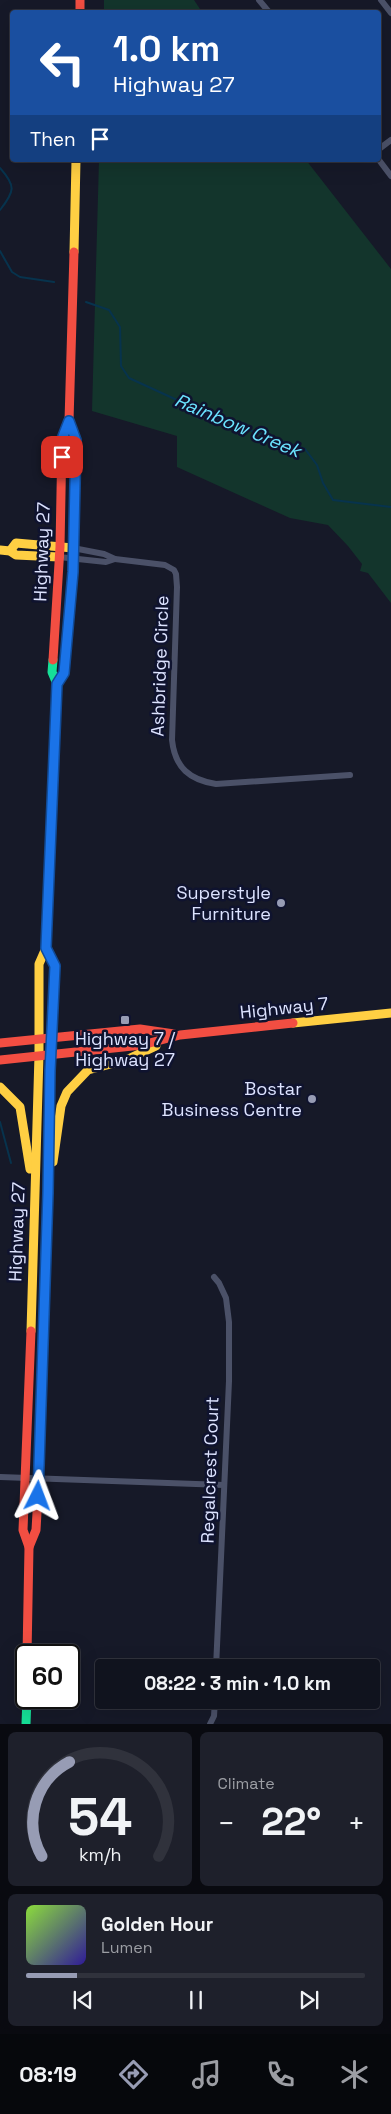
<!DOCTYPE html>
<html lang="en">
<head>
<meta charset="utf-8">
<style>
	body { margin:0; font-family:"Space Grotesk",sans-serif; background:#1e202b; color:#f1f3f6; height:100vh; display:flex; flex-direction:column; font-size:19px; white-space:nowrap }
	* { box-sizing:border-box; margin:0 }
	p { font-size:16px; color:#9c9ea4 }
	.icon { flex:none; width:28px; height:28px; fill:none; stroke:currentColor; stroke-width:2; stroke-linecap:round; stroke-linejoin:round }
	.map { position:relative; height:1724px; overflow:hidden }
	.side { display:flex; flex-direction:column; gap:8px; padding:8px; background:#090a10; flex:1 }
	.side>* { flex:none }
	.hud { position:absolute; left:10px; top:10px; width:371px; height:152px; border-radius:5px; box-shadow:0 5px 20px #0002,0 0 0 1px #30323c; background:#1a4fa0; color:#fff; overflow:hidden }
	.speed { position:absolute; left:15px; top:1644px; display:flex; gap:10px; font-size:25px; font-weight:700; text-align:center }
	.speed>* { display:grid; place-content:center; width:65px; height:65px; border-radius:50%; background:#10131e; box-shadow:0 5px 20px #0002,0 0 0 1px #30323c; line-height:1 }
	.speed .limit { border:2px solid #111; border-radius:8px; background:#fff; color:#111 }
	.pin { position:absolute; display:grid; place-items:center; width:42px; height:42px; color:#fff; margin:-21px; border-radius:10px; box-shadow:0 2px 8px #0006 }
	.me { position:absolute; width:55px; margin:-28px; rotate:3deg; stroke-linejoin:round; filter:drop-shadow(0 0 4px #0008) }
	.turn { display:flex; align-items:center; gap:18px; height:105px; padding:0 20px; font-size:22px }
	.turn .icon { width:65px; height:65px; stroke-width:2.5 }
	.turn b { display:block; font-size:35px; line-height:42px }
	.then { display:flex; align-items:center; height:48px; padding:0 20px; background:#0003; gap:10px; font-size:19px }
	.big { font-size:38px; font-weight:700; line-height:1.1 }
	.side .card { flex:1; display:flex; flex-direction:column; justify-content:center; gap:8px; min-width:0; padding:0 18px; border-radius:8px; background:#1e202b }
	.side .dial { align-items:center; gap:0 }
	.dial svg { height:130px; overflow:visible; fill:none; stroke:#30323c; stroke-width:7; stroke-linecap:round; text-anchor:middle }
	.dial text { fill:#f1f3f6; stroke:none }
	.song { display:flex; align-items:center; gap:15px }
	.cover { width:60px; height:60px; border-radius:8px; background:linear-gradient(135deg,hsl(90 70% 55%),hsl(250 70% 35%)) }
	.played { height:5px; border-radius:2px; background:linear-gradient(90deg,#979cb4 15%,#30323c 15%) }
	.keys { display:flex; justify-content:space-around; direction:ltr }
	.heat { display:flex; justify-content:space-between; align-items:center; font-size:28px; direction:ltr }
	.side .tiles { flex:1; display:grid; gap:8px; grid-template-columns:1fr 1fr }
	.card:last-child { grid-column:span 2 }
	.trip { position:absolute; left:95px; top:1659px; width:285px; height:50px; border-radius:5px; background:#10131e; box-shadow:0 5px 20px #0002,0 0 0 1px #30323c; font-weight:700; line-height:50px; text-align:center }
	.dock { display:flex; height:80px; justify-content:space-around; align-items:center; background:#06080c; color:#9c9ea4 }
	.dock .icon { width:35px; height:35px }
	.dock .current { color:#979cb4 }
	.dock b { font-size:22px; color:#f1f3f6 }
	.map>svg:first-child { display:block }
</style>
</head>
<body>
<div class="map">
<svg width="391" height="1724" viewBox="0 0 391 1724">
	<rect width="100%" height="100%" fill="#161928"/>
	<g fill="#13352c">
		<polygon points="104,0 194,0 202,12 104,12"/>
		<polygon points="99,160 306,160 391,269 391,603 368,573 360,571 362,564 348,546 328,525 290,518 177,467 177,436 92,411"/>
	</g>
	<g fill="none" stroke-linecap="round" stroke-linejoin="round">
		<g stroke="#07334d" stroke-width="2">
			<path d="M0 168C16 186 15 191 0 210"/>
			<polyline points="0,251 12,272 20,277 54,282"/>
			<polyline points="86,302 109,310 120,327 121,366 129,378 225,422 305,449 317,465 323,483 333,500 391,507"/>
			<polyline points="0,1122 11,1163"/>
		</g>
		<g stroke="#4b5168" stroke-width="6">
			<polyline points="259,0 269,12"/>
			<polyline points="381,0 391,13"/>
			<polyline points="379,149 391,140"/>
			<polyline points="379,160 391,176"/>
			<path d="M73 548 104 554 115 559 165 565 174 570 176 574 177 587 172 740C175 768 190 780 216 784L350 775"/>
			<polyline points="59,557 106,562 115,559"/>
			<polyline points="214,1277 219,1283 226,1298 229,1322 229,1381 216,1668"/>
			<polyline points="0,1477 224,1485"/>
			<polyline points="210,1724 214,1716 215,1700"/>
		</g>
		<g stroke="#16e098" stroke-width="9">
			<polyline points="48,903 57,684 52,672 53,660"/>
			<polyline points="26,1724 27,1698"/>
		</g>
		<g stroke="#ffcf43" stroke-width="9">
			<polyline points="74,252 76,160"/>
			<polyline points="0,550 10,551 16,555 59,557"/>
			<polyline points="10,551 16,543 73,548"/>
			<polyline points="57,684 64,673 73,572 76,440 69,421"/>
			<polyline points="46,948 55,966 50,1071 48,1203"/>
			<polyline points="293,1023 391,1013"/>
			<polyline points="0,1087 20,1107 30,1169"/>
			<polyline points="53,1162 61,1106 67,1092 88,1070 126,1060 156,1046"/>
			<polyline points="31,1331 39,1055 39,964 46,948 48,903"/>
		</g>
		<g stroke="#f24e42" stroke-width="9">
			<polyline points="80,0 80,12"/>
			<polyline points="53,660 60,547 62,439 69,421 74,252"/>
			<polyline points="0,1043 140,1029 174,1034"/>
			<polyline points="0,1060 142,1045 180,1035 293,1023"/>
			<polyline points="29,1547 36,1530 39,1478 48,1203"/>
			<polyline points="27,1655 29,1547 23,1530 31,1331"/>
		</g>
	</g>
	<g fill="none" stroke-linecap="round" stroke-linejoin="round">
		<g stroke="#114b97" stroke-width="12">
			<polyline id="route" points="38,1496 48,1193 50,1071 55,966 46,948 57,684 64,673 73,572 76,440 69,421 62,439 62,457"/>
		</g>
		<use href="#route" stroke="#1a73e8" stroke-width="9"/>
	</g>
	<g fill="#979cb4" stroke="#0f132f" stroke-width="2">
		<circle cx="281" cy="903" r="5"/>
		<rect x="120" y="1015" width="10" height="10" rx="2.5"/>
		<circle cx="312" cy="1099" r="5"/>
	</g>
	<g text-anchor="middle" stroke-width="5" stroke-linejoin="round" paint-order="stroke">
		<g font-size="18" fill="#dde3ff" stroke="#0f132f">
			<text transform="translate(42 552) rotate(-88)" y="6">Highway 27</text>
			<text transform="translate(160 666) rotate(-88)" y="6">Ashbridge Circle</text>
			<text transform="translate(284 1008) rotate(-6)" y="6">Highway 7</text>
			<text transform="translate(17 1232) rotate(-88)" y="6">Highway 27</text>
			<text transform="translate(210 1470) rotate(-88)" y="6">Regalcrest Court</text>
		</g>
		<g font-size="18" fill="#dde3ff" stroke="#0f132f" text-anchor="end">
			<text x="271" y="899">Superstyle<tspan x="271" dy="21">Furniture</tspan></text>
			<text x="125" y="1045" text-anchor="middle">Highway 7 /<tspan x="125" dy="21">Highway 27</tspan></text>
			<text x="302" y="1095">Bostar<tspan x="302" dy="21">Business Centre</tspan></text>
		</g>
		<g font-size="19" font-style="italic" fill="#6be4ff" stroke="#0f132f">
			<text transform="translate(238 425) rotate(23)" y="7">Rainbow Creek</text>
		</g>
	</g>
</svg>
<div class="speed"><div class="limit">60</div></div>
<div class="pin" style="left:62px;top:457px;background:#d93025"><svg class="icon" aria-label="arrive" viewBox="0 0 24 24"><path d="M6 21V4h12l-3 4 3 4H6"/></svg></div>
<svg class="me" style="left:38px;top:1496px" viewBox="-20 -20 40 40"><path d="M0-17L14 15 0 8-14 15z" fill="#1a73e8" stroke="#fff" stroke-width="4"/></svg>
<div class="trip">08:22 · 3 min · 1.0 km</div>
<div class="hud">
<div class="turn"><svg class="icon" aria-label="left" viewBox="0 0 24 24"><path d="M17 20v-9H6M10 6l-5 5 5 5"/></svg><div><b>1.0 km</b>Highway 27</div></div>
<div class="then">Then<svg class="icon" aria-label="arrive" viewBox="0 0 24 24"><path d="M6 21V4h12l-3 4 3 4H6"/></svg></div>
</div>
</div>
<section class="side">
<div class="tiles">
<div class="card dial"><svg viewBox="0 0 100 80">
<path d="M14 69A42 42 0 1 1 86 69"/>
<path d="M14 69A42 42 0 0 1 31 11" stroke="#979cb4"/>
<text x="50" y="56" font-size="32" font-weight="700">54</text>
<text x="50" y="72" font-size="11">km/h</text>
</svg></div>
<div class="card"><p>Climate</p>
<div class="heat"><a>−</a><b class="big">22°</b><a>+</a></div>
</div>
<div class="card">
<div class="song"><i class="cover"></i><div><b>Golden Hour</b><p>Lumen</p></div></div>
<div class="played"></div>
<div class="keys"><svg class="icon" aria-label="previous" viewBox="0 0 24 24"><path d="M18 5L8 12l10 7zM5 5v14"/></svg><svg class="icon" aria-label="pause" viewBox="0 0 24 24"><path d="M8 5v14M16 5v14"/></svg><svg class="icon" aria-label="next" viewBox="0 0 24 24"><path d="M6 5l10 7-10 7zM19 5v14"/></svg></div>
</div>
</div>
</section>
<nav class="dock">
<b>08:19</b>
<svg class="icon current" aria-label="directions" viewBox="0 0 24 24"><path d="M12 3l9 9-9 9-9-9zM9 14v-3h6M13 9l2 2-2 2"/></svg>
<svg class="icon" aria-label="music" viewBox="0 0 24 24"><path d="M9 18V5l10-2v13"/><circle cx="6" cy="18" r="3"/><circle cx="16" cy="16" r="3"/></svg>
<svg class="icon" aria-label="phone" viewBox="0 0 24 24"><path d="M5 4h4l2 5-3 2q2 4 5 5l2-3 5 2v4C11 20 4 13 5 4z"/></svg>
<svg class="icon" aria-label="climate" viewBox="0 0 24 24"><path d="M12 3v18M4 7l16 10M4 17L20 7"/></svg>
</nav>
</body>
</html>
